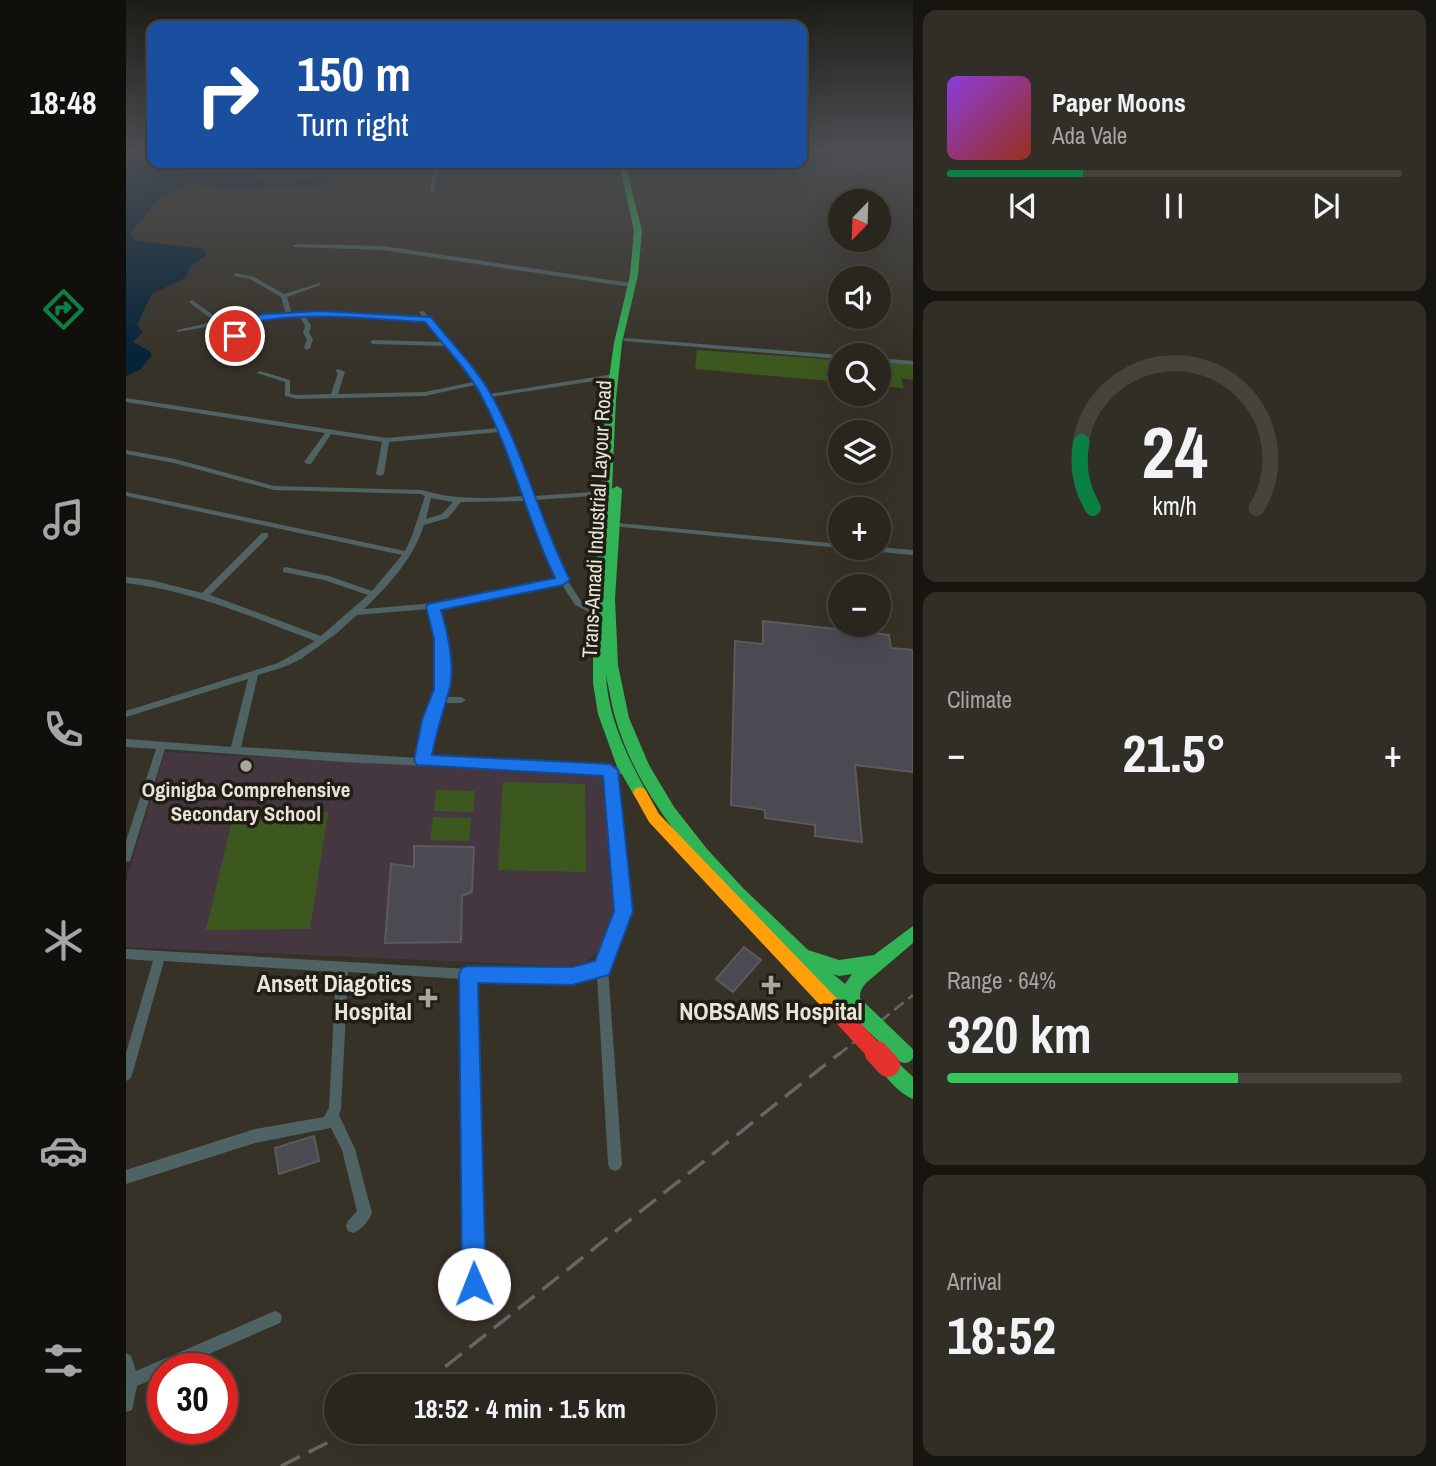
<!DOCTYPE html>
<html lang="en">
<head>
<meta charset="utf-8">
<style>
	body { margin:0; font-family:"Archivo Narrow",sans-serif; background:#312e27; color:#f1f3f6; height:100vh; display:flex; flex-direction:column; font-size:26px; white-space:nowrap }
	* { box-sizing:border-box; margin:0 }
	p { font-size:23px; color:#a5a5a4 }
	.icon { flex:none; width:38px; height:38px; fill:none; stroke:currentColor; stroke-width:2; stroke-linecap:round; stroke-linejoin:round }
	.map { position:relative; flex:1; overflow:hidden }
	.details { display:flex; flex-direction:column; gap:10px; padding:10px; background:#171510; width:523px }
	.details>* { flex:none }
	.top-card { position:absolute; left:21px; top:21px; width:660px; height:147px; border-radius:14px; box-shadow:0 7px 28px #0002,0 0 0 2px #45433c; background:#1a4fa0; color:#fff; overflow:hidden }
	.needle { width:46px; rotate:203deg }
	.fabs { position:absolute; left:702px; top:189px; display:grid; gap:14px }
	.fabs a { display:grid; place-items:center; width:63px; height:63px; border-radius:50%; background:#29261e; box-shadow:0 7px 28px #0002,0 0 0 2px #45433c; font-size:35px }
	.speed { position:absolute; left:21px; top:1353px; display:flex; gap:14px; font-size:35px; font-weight:700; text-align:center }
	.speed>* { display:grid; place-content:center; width:91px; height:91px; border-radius:50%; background:#29261e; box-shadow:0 7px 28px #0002,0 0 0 2px #45433c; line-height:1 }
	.speed .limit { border:10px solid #d22; background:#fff; color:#111 }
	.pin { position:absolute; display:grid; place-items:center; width:60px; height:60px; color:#fff; margin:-30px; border:4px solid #fff; border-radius:50%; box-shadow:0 2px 7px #0007 }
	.me { position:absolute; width:77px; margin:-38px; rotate:359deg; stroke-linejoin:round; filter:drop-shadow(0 0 5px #0008) }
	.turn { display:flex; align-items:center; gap:24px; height:147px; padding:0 35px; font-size:32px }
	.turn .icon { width:91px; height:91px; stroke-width:2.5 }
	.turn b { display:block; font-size:49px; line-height:60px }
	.big { font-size:52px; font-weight:800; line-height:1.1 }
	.details .widget { flex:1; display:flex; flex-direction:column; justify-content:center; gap:10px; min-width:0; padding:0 24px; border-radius:14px; background:#312e27 }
	.details .dial { align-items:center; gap:0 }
	.dial svg { height:182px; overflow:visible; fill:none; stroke:#45433c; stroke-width:7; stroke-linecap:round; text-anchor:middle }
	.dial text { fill:#f1f3f6; stroke:none }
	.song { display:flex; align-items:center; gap:21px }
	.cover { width:84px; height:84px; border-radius:10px; background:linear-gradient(135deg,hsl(270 70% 55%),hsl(10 70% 35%)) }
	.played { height:7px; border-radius:4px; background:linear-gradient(90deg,#0b8043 30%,#45433c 30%) }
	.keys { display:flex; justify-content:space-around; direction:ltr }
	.heat { display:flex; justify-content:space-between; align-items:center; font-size:38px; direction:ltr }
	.charge { height:10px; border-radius:5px; background:linear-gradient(90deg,#34c759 64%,#45433c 0) }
	.trip { position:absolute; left:198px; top:1374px; width:392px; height:70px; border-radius:35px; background:#29261e; box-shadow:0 7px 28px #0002,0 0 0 2px #45433c; font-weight:800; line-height:70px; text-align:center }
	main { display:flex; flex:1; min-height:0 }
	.tab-bar { display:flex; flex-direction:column; width:126px; justify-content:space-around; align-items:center; background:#100f0c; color:#a5a5a4 }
	.tab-bar .icon { width:49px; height:49px }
	.tab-bar .current { color:#0b8043 }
	.tab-bar b { font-size:32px; color:#f1f3f6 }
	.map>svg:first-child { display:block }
</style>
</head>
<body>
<main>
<nav class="tab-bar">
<b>18:48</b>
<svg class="icon current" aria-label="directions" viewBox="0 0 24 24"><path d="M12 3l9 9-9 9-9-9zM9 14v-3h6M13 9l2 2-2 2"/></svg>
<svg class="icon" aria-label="music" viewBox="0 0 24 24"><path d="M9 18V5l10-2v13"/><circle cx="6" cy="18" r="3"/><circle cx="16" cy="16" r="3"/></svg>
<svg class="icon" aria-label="phone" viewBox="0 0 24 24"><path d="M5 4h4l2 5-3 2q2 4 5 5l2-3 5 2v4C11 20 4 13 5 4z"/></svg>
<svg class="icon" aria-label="climate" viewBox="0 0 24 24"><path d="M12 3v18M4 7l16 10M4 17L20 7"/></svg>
<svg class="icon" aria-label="car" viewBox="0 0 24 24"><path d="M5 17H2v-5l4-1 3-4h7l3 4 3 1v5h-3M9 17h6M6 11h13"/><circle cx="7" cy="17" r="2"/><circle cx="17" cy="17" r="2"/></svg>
<svg class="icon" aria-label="filters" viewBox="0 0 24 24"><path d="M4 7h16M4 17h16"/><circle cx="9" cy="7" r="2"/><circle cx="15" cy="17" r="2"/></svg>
</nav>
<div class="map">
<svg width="787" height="1466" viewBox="0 0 787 1466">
	<rect width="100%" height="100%" fill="#373228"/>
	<polygon fill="#453740" points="39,752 475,775 490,888 489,911 483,932 470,954 458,963 438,966 0,947 0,882"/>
	<g fill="#3d581f">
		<polygon points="571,350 714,360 714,382 569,369"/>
		<polygon points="752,362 787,365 787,380 775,378 778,388 753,386"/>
		<polygon points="377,782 459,784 460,872 372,870"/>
		<polygon points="310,790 349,791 347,812 308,811"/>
		<polygon points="108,812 202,812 184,929 80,930"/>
		<polygon points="307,817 345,818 343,841 304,840"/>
	</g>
	<path fill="#052339" d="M0 152H26V163H131L132 172 127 177C154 193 178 177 203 179L198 185 99 189 64 183 31 201 5 232 6 237 11 241 73 248 78 249 80 255 63 268 61 277 26 294 11 325 17 332 7 342 25 352V356L15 369 0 376Z"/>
	<g fill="#4b4951" stroke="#5c5a5a" stroke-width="2">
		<polygon points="637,621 763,635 765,648 787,650 787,772 729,765 736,842 689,836 689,825 639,818 639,810 605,805 609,641 637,644"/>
		<polygon points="288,846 348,847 346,892 336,896 335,942 259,943 265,864 288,867"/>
		<polygon points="618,947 635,960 607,992 590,979"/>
		<polygon points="188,1136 193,1161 153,1174 149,1148"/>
	</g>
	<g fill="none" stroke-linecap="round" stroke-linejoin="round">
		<g fill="#4f6365" fill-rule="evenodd">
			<polygon points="309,163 313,163 308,191 306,192 304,191"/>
			<polygon points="170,244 257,246 505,283 508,285 505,287 257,250 168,247 167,246"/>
			<path d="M110 273 128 277 158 294 194 283V285L161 297 166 314 194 312 297 317 293 312 298 311 363 394 488 374 491 376 488 378 365 397 400 473 407 496 480 491 484 493 480 495 409 500 425 548 441 580 455 601 477 612 478 614 477 616H471L449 605 435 583 312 609 319 639 321 689 318 697H335L340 700 335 703H315L309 720 302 758 500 767 504 768 505 771 504 774H489L504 904 498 929 482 968 496 1164 494 1169 489 1171 484 1169 482 1164 471 975 446 981 349 979 355 1284 353 1289 348 1291 343 1289 341 1284 337 979 222 972 215 1109 213 1115 229 1149 246 1213C243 1221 235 1230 227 1233L222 1231 220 1226 222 1221 231 1211 216 1150 205 1128 129 1143 0 1184V1170L129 1129 198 1117 203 1108 210 972 38 961 6 1075 4 1079 0 1081V1053L27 961 0 959V949L343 969 446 971 472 964 486 929 492 904 479 774 216 762 39 749 5 858 4 861 0 862V841L30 749 0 747V739L105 747 122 679 0 717V711L152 663 168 654 189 641C126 617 67 591 0 583V577L25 580 76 593 136 533H142V537L84 595 195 636 242 595 198 580 157 572V568L160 567 203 576 246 591 276 555 0 496V492L279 551 286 536 299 496 295 494 148 490 48 463 0 454V450L49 459 148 486 296 490C331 501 364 498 400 496L392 473 374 432 263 442 258 474 254 476 250 474 256 442 205 434 185 464H182L178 462 199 433 0 402V398L260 438 372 428 358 396 349 385 299 396 172 399 159 396V382L131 373 134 371 164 380V394L172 395 205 394 212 373 209 371 212 369 219 372 212 394 299 392 347 382 319 346 247 344 244 342 247 340 316 342 300 321 194 316 180 317 185 326 183 333 187 339 184 348 181 350 178 348 181 339 177 333 179 326 174 317 138 319 118 322 100 351 97 353 94 351 111 323 100 321 97 324 51 332V330L96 320 83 317 64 303 63 302 66 300 87 315 109 320 138 315 160 314 155 297 124 279 108 276V274ZM305 498 327 502 316 514 300 519ZM402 501 417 548 432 578 321 602 238 609C263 585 287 559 298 525L322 518 335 502ZM303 609C309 631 319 683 305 700L306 702 299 720 292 758 115 747 132 675 158 667 175 659 211 633 231 615Z"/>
			<polygon points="500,338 714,355 715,355 714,359 498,341 498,339"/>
			<polygon points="752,358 787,361 787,365 752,362"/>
			<polygon points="482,522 714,544 714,548 717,548 714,548 485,526 482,526"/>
			<polygon points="752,547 787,550 787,555 731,550 727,548"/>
			<polygon points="149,1311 154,1313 156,1318 154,1323 51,1368 37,1368 37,1375 11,1386 6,1410 0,1412 0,1353 5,1356 10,1371"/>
		</g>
		<g fill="#30b455" fill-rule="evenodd">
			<path d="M493 163H499L516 231 512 275 496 343 490 399 486 489 491 486 496 489 489 599 492 665 503 718 523 765 548 807 581 849 617 888 682 950 713 960 748 955 787 926V943L740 983C734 990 732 995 736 1004L733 1010 727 1012 721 1010C637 928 522 833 489 717 485 703 483 689 480 675 482 718 501 756 521 793L519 797H509L490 764 472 714 467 683V626L480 399 488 343 504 275 508 231ZM707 974 713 976 726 974 719 984Z"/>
			<path d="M762 1056 768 1059 787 1077V1099C774 1094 758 1077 753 1065L756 1059Z"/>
		</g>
		<polygon fill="#ff9f0a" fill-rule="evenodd" points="514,787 519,789 533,814 719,1007 722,1013 719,1019 713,1021 707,1019 523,822 507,793 509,789"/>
		<polyline stroke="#616968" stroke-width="2.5" stroke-dasharray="12 6" stroke-linecap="butt" points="712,1055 787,995"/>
		<g stroke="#616968" stroke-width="3.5" stroke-dasharray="21 10" stroke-linecap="butt">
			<polyline points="295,1386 714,1053"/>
			<polyline points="155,1466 223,1432"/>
		</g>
		<polyline stroke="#30b455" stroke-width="18" points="727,1004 779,1054"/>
		<polyline stroke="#e5322d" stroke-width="18" points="713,1013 752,1055"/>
		<polyline stroke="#e5322d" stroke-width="24" points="751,1053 762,1065"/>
	</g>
	<linearGradient id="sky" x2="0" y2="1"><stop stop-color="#1e1c16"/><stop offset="0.42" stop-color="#4d4f53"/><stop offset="1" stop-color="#4d4f53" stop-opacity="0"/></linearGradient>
	<rect width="787" height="358" fill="url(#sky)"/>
	<path fill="#1a73e8" stroke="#114b97" stroke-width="2" d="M194 311 305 317C325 343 352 369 367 398 399 456 414 521 444 580L437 585 315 610C322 634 330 667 323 691 317 713 310 732 306 755L484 764 492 770 507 911 483 975 446 985 352 983 360 1284 357 1293 348 1296 340 1293 336 1284 333 974 336 968 342 966 446 967 469 961 488 911 477 776 291 765 288 760 296 720 308 689V639L300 607 302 604 429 578C401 520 387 456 357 399 343 371 318 346 299 322 240 319 177 310 119 324L113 338 104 336 112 320 138 314Z"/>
	<g fill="#aba69a" stroke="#201d14" stroke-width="2.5">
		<circle cx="120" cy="766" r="7"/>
		<path d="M641.5 974.5h7v7h7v7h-7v7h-7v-7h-7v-7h7z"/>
		<path d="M298.5 987.5h7v7h7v7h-7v7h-7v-7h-7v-7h7z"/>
	</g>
	<g text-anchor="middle" stroke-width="7" stroke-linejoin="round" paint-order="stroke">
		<g font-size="21" fill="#e9e4d8" stroke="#201d14">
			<text transform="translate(471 519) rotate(-87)" y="7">Trans-Amadi Industrial Layour Road</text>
		</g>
		<g font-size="21" font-weight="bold" fill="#e9e4d8" stroke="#201d14">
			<text x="120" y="797">Oginigba Comprehensive<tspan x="120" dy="24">Secondary School</tspan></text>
		</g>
		<g font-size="24" font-weight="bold" fill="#e9e4d8" stroke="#201d14" text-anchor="end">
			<text x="286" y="992">Ansett Diagotics<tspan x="286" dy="28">Hospital</tspan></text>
			<text x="645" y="1020" text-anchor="middle">NOBSAMS Hospital</text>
		</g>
	</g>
</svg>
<div class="fabs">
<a><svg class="needle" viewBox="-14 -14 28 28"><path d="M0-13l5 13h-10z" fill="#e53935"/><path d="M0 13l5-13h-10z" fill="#a5a5a4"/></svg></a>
<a><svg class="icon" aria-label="sound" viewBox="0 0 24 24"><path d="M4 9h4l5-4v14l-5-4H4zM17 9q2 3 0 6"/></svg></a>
<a><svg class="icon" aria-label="search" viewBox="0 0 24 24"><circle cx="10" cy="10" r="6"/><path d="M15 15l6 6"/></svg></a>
<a><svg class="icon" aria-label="layers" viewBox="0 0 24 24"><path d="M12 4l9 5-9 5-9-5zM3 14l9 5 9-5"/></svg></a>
<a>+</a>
<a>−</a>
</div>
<div class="speed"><div class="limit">30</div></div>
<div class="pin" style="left:109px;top:336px;background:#d93025"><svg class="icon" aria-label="arrive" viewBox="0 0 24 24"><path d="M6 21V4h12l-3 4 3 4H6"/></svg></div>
<svg class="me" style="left:348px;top:1284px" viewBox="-20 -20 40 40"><circle r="19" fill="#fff"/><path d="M0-13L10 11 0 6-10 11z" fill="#1a73e8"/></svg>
<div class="trip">18:52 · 4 min · 1.5 km</div>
<div class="top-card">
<div class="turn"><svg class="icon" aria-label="right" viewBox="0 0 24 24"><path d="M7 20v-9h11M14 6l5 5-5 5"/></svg><div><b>150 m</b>Turn right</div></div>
</div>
</div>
<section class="details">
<div class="widget">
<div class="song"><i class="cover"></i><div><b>Paper Moons</b><p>Ada Vale</p></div></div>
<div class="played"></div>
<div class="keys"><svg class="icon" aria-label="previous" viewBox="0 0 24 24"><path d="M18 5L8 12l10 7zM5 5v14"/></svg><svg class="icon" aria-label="pause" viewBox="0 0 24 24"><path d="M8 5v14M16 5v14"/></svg><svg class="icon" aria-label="next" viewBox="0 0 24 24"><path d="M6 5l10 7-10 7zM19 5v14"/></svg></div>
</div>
<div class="widget dial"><svg viewBox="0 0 100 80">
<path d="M14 69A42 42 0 1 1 86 69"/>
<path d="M14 69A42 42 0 0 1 9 40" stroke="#0b8043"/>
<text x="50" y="56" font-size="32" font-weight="700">24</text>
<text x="50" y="72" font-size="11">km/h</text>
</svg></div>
<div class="widget"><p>Climate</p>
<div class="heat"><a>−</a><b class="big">21.5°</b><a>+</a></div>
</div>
<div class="widget"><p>Range · 64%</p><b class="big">320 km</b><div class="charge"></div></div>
<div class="widget"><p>Arrival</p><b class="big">18:52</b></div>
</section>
</main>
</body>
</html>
